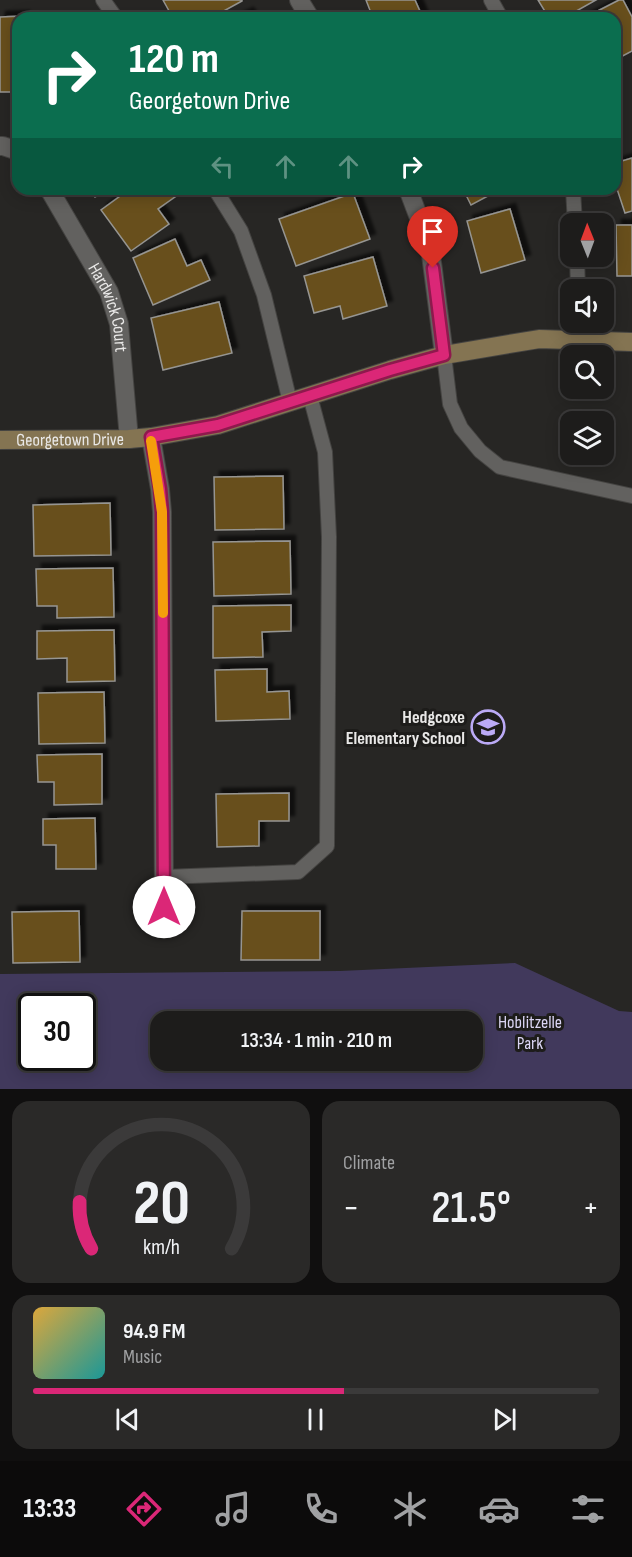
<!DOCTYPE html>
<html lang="en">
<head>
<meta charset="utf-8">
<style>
	body { margin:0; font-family:"Sofia Sans Condensed",sans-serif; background:#2a2928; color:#f1f3f6; height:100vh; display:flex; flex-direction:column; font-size:22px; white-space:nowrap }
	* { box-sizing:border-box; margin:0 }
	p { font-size:20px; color:#a0a1a3 }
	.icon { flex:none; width:33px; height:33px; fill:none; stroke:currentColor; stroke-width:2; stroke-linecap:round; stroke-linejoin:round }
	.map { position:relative; height:1089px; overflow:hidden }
	.panel { display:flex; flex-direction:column; gap:12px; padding:12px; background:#100f0f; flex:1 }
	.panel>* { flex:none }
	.guide { position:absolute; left:12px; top:12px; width:609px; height:183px; border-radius:18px; box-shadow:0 3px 15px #0003,0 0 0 2px #3b3a3a; background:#0b6e4f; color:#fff; overflow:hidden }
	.needle { width:39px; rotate:359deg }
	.tools { position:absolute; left:560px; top:213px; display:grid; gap:12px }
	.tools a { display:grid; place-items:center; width:54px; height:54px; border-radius:12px; background:#1d1c1b; box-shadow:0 3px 15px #0003,0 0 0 2px #3b3a3a; font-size:30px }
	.speed { position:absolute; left:18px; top:993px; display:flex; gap:12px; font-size:30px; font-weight:700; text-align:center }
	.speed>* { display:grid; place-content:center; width:78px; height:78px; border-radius:50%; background:#1d1c1b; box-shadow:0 3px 15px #0003,0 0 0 2px #3b3a3a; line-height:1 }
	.speed .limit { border:3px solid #111; border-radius:9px; background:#fff; color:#111 }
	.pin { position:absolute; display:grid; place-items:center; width:51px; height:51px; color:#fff; margin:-62px -26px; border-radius:50% 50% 50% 0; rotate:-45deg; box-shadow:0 0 6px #0007 }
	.pin .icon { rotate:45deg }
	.me { position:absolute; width:66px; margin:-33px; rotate:0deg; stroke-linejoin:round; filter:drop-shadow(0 0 4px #0008) }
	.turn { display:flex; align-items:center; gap:21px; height:126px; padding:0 18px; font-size:27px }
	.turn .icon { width:78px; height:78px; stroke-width:2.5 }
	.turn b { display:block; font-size:42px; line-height:51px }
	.lanes { display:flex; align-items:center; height:57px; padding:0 18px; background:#0003; justify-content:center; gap:30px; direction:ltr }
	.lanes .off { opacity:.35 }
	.big { font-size:45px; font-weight:600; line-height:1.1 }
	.panel .widget { flex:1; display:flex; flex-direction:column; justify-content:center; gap:9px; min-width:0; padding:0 21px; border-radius:18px; background:#2a2928 }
	.panel .dial { align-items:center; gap:0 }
	.dial svg { height:156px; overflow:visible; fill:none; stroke:#3b3a3a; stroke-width:7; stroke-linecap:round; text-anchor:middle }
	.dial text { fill:#f1f3f6; stroke:none }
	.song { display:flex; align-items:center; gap:18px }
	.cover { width:72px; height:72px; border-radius:9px; background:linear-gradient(135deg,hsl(40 70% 55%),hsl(180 70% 35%)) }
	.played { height:6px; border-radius:3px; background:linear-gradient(90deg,#db2777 55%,#3b3a3a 55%) }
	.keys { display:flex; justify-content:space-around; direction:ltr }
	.heat { display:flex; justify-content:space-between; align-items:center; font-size:33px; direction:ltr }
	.panel .tiles { flex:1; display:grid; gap:12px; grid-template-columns:1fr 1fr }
	.widget:last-child { grid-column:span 2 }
	.trip { position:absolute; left:150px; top:1011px; width:333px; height:60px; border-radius:18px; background:#1d1c1b; box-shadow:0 3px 15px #0003,0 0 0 2px #3b3a3a; font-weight:600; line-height:60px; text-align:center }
	.dock { display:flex; height:96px; justify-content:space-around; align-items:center; background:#0c0b0b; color:#a0a1a3 }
	.dock .icon { width:42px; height:42px }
	.dock .current { color:#db2777 }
	.dock b { font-size:27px; color:#f1f3f6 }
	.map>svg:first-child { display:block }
</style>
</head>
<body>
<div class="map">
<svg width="632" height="1089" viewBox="0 0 632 1089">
	<defs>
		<filter id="shadow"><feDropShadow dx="5.5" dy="-5.5" stdDeviation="1.5" flood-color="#0009"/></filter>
	</defs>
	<rect width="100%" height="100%" fill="#272624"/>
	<path fill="#41395c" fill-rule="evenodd" d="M515 963 619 1011 632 1012V1089H0V974L340 971ZM32 1006H82V1058H32ZM160 1022H472V1060H160Z"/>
	<g fill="#68501b" stroke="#969592" stroke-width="1.5" filter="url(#shadow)">
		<polygon points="163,0 242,0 242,1 211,18 173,18"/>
		<polygon points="366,0 415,0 423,18 373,18"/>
		<polygon points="538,0 596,0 564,18 549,18"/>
		<polygon points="619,0 623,0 632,17 632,51 615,60 615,18 584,18"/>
		<polygon points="248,13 251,18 237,18"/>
		<polygon points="24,16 24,18 18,18 18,92 0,92 0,17"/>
		<polygon points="632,158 632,211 625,213 615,183 615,163"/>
		<polygon points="91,189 110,189 95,197"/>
		<polygon points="130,189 180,189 182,192 158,209 169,224 131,251 101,210"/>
		<polygon points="463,189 501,189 471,205"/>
		<polygon points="353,193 370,239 296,266 279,219"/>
		<polygon points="510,209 525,260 481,273 467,221"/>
		<polygon points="616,225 632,225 632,276 617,276"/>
		<polygon points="175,239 187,266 201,260 210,280 153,305 133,258"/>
		<polygon points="373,257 387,306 343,319 340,306 314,313 304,276"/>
		<polygon points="219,302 232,353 163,370 151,318"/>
		<polygon points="283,476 284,529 215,530 214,477"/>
		<polygon points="110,503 111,555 34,556 33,505"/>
		<polygon points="290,541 291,594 214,596 213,542"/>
		<polygon points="113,568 114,617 57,618 57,606 37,606 36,569"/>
		<polygon points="291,605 291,631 262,632 263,657 213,658 213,606"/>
		<polygon points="114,630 115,681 67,682 67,658 37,659 37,631"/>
		<polygon points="267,669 267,692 289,691 290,719 216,721 215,670"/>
		<polygon points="104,692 105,743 39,744 38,693"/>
		<polygon points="102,754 102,804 54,805 54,782 38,782 37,755"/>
		<polygon points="289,793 289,821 259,821 259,846 217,847 216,794"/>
		<polygon points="95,818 96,869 56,869 56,845 43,845 43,819"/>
		<polygon points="79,911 80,962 13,963 12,912"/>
		<polygon points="242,911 320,911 320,960 241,960"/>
	</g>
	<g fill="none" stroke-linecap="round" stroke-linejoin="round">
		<g stroke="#444341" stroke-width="16">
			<g id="lane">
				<polyline points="103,0 116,18"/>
				<polyline points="491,0 501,18"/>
				<polyline points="215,189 241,231 264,295 290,402"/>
				<polyline points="573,189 575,224"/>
				<polyline points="577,256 578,290"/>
				<polyline points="574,340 576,322"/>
				<polyline points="444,355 450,404 461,428 480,451 500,467 632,496"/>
				<polyline points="164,877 298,872 327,846 329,537 325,452 310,396"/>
			</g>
		</g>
		<g stroke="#444341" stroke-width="20">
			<g id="street">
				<polyline points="299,0 310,18"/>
				<polyline points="0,146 3,146 18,151"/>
				<path id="s1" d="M49 189 109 292 119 324 129 439"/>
				<polyline points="408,189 430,247 444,355"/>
				<polyline points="151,437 160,489 162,512 164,907"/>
			</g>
		</g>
		<g stroke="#444341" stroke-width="20">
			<g id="secondary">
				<path id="s2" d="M0 440 129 439 151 437 218 425 390 370 444 355 539 339 632 342"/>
			</g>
		</g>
		<use href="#lane" stroke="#62615f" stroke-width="14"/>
		<use href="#street" stroke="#62615f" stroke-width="18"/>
		<use href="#secondary" stroke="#847452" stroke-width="18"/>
	</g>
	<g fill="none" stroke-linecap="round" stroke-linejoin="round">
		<g stroke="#8e194d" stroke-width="15">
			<polyline id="route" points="164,907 162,512 160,489 151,437 218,425 390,370 444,355 433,268"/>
		</g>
		<use href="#route" stroke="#db2777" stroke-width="10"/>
		<polyline stroke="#f59e0b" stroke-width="10" points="151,441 162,512 163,613"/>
	</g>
	<defs>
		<g id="school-ring" transform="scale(1.725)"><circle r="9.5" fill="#1d1c1a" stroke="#bbaaf6" stroke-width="1.5"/><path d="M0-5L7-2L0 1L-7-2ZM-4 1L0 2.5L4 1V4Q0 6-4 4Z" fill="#bbaaf6"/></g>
	</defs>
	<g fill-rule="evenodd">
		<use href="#school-ring" x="488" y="727"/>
	</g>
	<g text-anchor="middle" stroke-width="6" stroke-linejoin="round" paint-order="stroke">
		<g font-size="18" fill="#e9e8e7" stroke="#1d1c1a">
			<text dy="6" stroke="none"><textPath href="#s1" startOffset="134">Hardwick Court</textPath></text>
			<text dy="6" stroke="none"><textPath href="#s2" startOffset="70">Georgetown Drive</textPath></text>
		</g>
		<g font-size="18" font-weight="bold" fill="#e9e8e7" stroke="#1d1c1a" text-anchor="end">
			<text x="465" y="723">Hedgcoxe<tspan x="465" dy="21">Elementary School</tspan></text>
		</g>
		<g font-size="18" fill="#dbd5f4" stroke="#1d1c1a">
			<text x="530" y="1028">Hoblitzelle<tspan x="530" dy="21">Park</tspan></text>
		</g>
	</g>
</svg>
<div class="tools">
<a><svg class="needle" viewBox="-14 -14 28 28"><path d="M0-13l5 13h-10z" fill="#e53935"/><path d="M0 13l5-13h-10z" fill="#a0a1a3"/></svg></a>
<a><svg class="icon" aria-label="sound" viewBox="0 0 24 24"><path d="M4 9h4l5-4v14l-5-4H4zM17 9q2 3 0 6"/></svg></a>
<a><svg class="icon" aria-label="search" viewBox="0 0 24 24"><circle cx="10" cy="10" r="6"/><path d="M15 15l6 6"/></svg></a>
<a><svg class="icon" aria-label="layers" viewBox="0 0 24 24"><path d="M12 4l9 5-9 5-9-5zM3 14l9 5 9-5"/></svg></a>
</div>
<div class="speed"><div class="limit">30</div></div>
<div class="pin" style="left:433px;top:268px;background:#d93025"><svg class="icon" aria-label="arrive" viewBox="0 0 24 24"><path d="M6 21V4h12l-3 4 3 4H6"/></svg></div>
<svg class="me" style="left:164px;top:907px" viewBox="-20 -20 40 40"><circle r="19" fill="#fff"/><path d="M0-13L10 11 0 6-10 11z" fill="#db2777"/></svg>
<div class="trip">13:34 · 1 min · 210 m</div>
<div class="guide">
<div class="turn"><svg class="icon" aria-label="right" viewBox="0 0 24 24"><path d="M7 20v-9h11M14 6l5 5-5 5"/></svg><div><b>120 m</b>Georgetown Drive</div></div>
<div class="lanes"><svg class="icon off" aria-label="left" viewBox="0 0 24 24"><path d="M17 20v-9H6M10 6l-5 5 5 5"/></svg><svg class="icon off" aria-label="ahead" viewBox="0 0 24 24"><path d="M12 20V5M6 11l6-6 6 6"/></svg><svg class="icon off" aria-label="ahead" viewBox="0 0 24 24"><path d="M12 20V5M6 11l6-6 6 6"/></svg><svg class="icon" aria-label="right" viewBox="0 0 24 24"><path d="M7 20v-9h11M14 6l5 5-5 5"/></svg></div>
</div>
</div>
<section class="panel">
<div class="tiles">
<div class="widget dial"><svg viewBox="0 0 100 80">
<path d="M14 69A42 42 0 1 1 86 69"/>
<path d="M14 69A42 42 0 0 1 8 45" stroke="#db2777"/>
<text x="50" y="56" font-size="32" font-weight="700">20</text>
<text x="50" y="72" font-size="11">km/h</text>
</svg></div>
<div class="widget"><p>Climate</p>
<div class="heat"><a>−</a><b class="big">21.5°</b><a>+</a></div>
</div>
<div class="widget">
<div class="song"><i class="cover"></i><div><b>94.9 FM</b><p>Music</p></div></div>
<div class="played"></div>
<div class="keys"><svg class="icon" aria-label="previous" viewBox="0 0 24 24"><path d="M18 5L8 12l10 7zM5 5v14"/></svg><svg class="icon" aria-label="pause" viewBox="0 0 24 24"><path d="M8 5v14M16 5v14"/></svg><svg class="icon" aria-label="next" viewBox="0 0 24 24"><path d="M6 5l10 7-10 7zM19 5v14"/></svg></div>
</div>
</div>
</section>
<nav class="dock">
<b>13:33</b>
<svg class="icon current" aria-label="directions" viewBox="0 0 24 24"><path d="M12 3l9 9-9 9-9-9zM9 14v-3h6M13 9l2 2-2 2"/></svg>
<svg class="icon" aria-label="music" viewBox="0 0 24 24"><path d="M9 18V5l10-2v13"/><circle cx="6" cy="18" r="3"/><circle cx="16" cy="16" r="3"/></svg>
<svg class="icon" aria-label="phone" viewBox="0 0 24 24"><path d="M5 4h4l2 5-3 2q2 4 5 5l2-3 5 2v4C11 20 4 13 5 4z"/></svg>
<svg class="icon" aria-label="climate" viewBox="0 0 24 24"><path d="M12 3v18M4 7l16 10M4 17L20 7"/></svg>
<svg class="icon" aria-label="car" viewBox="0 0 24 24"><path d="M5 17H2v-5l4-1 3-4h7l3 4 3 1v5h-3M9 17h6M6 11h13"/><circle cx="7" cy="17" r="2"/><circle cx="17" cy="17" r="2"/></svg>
<svg class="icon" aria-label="filters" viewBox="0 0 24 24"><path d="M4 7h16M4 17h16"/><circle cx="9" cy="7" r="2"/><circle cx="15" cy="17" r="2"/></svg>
</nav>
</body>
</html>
